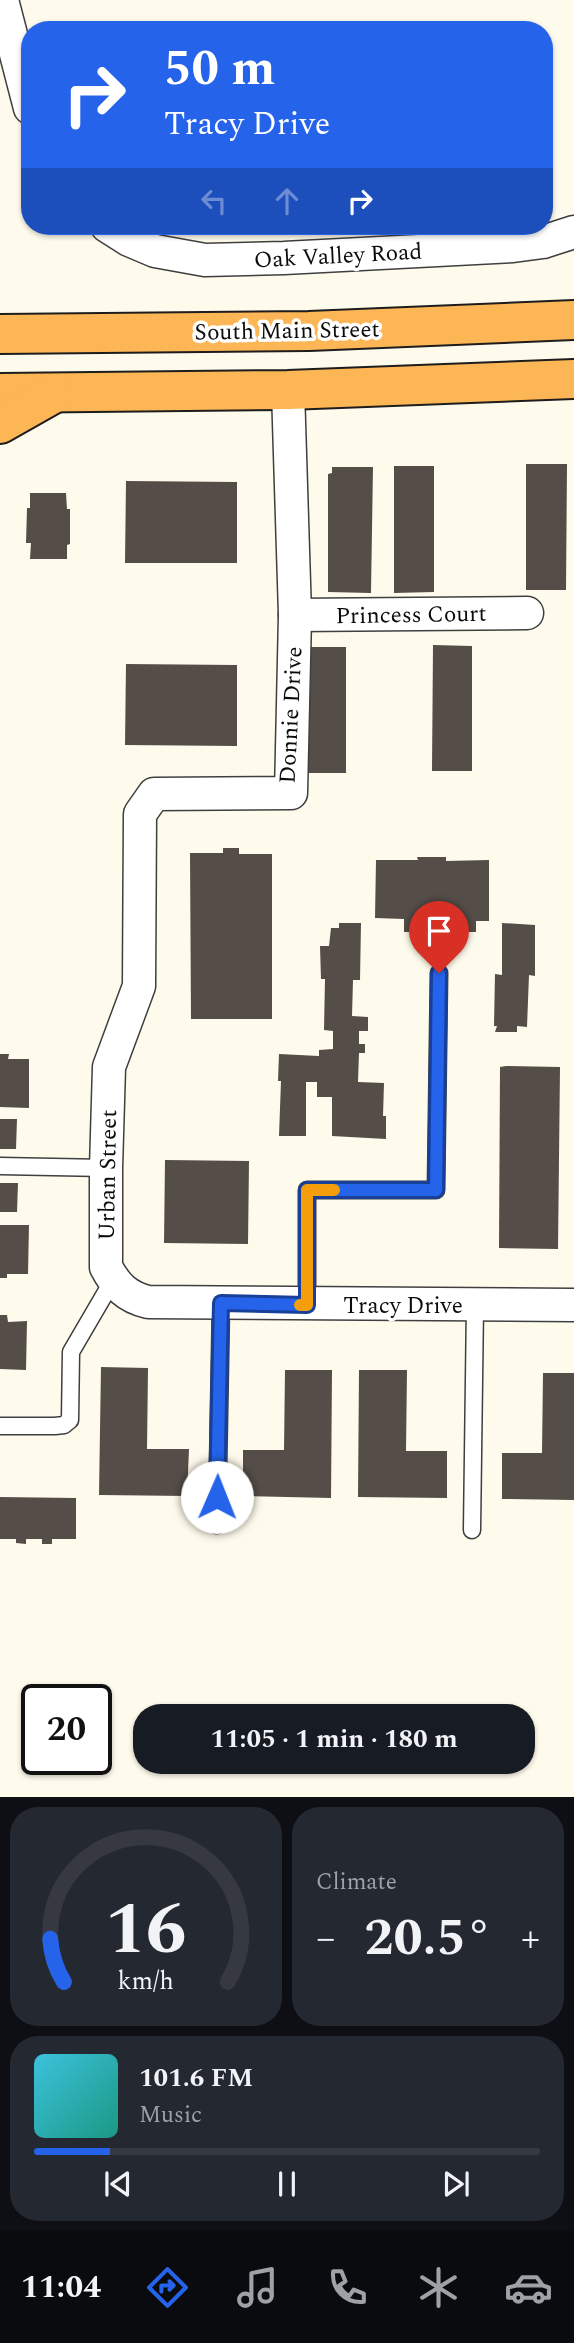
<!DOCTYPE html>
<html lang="en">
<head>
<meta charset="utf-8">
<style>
	body { margin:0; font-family:Spectral,serif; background:#242831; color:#f1f3f6; height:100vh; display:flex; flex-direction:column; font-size:26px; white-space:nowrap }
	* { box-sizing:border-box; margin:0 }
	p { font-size:23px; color:#9ea1a6 }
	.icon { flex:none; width:38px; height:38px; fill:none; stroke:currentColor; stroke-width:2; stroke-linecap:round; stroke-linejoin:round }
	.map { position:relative; height:1797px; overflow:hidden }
	.side { display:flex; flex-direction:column; gap:10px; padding:10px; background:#0d0f14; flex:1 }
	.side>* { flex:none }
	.hud { position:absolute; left:21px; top:21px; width:532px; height:214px; border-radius:28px; box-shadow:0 2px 5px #0004; background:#2563eb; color:#fff; overflow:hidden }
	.speed { position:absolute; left:21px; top:1684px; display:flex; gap:14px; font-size:35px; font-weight:700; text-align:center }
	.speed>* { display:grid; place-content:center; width:91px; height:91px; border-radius:50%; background:#171b24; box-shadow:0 2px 5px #0004; line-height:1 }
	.speed .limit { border:4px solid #111; border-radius:10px; background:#fff; color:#111 }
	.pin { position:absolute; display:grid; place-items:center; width:60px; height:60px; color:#fff; margin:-72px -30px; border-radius:50% 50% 50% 0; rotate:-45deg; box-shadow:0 0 7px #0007 }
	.pin .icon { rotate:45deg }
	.me { position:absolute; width:77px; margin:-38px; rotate:1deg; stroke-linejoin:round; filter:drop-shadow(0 0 5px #0008) }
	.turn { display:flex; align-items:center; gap:24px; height:147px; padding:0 28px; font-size:32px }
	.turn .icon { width:91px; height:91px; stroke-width:2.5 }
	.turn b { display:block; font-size:49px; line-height:60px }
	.lanes { display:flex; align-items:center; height:66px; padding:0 28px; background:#0003; justify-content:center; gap:35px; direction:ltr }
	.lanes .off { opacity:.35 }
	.big { font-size:52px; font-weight:700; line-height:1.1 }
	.side .tile { flex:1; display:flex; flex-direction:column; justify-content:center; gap:10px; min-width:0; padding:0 24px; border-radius:28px; background:#242831 }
	.side .dial { align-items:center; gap:0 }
	.dial svg { height:182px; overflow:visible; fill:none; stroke:#363941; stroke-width:7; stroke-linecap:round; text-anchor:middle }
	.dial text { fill:#f1f3f6; stroke:none }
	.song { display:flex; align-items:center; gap:21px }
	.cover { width:84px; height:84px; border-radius:10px; background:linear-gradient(135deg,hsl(190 70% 55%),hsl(170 70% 35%)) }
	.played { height:7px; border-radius:4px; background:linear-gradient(90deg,#2563eb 15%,#363941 15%) }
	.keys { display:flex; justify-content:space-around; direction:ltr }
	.heat { display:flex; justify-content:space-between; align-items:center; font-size:38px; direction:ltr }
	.side .tiles { flex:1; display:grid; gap:10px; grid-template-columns:1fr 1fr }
	.tile:last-child { grid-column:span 2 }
	.trip { position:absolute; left:133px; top:1704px; width:402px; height:70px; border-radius:28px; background:#171b24; box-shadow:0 2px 5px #0004; font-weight:700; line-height:70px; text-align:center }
	.tab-bar { display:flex; height:112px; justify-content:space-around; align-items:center; background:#090b0e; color:#9ea1a6 }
	.tab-bar .icon { width:49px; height:49px }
	.tab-bar .current { color:#2563eb }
	.tab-bar b { font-size:32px; color:#f1f3f6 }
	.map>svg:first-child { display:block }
</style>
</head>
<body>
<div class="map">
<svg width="574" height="1797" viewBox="0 0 574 1797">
	<rect width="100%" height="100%" fill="#fffbec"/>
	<g fill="#554d48">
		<polygon points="526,464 567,464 566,590 526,590"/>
		<polygon points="394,466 434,466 434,592 394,593"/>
		<polygon points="332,467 373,467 371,593 328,592 328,474 332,473"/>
		<polygon points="126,481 237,482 237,563 125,563"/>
		<polygon points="30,493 66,493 67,509 70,509 70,544 67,545 67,559 30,559 31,543 26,543 27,508 30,508"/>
		<polygon points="433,645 472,646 472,771 432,771"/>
		<rect x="306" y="647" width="40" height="126"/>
		<polygon points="126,664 237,665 237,746 125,745"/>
		<polygon points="223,848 239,848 239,854 272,854 272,1019 191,1019 190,853 223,853"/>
		<polygon points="417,857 446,857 446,861 489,860 489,921 476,921 476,932 404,932 404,919 375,918 376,860 418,860"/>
		<polygon points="339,923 361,923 360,980 353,980 352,1016 368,1017 368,1031 359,1031 359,1044 365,1044 365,1053 359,1053 358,1082 384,1083 383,1116 386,1116 386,1139 332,1136 332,1097 317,1097 317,1082 306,1082 306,1136 279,1136 281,1081 278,1081 279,1054 319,1056 319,1050 333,1049 333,1031 324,1030 325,979 321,979 320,946 329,946 331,928 339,928"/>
		<polygon points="502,923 535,925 535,976 529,975 527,1027 517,1026 517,1032 495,1032 497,1026 494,1026 495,974 502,975"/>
		<polygon points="0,1054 9,1054 8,1059 29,1059 29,1108 0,1107"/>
		<polygon points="506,1066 560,1067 558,1249 499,1248 500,1067"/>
		<polygon points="0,1119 17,1119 16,1149 0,1149"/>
		<polygon points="165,1160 249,1161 248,1244 164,1243"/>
		<polygon points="0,1183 18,1183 17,1212 0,1212"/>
		<polygon points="0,1225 29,1225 28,1274 7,1274 7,1278 0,1278"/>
		<polygon points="0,1315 7,1315 8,1322 27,1321 26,1370 0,1369"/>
		<polygon points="101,1367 148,1368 147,1449 189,1449 187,1496 99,1495"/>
		<polygon points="285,1370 332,1370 331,1498 243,1496 243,1450 284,1450"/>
		<polygon points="359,1370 407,1370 406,1451 447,1451 447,1498 358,1497"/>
		<polygon points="543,1373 574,1373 574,1500 502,1499 502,1453 542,1453"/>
		<polygon points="0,1497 76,1498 76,1539 52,1539 52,1544 42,1544 42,1539 26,1539 26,1544 16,1543 16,1539 0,1539"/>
	</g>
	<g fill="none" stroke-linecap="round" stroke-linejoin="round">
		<g stroke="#3f3f3f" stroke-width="19">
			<g id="service">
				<polyline points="0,1166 106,1168"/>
				<polyline points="307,1305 307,1190 436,1190 439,973"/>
				<polyline points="0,1426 55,1426 64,1425 70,1420 71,1352 113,1280"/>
				<polyline points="217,1525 221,1303"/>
				<polyline points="472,1530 475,1305"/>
			</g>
		</g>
		<g stroke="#3f3f3f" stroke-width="35">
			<g id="minor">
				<polyline points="2,0 30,108"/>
				<polyline points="107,226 129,240 155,251 205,260 284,258 513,246 543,242 574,232"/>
				<path d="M288 390 295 615 291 793 154 794 140 814 139 986 109 1067 106 1168V1267C116 1286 127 1297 148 1302L574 1305"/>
				<polyline points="295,615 527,613"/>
			</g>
		</g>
		<g stroke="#1d1d1d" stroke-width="42">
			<g id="trunk">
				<polyline points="0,334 309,331 574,320"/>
				<polyline points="0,393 288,390 574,379"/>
				<polyline points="0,424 53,394"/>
			</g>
		</g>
		<use href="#service" stroke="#fff" stroke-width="16"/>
		<use href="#minor" stroke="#fff" stroke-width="32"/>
		<use href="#trunk" stroke="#fcb656" stroke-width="38"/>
	</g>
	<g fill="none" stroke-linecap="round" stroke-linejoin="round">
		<g stroke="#184099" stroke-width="18">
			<polyline id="route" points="217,1497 221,1303 307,1305 307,1190 436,1190 439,973"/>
		</g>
		<use href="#route" stroke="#2563eb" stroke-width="12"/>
		<polyline stroke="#f59e0b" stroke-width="12" points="300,1305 307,1305 307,1190 334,1190"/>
	</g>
	<g text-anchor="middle" stroke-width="7" stroke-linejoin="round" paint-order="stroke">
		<g font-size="23" fill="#0c0c0c" stroke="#fff">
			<text transform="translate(338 255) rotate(-3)" y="8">Oak Valley Road</text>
			<text transform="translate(287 330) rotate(-1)" y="8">South Main Street</text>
			<text transform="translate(411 614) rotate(-1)" y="8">Princess Court</text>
			<text transform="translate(290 715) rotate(-87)" y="8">Donnie Drive</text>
			<text transform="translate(107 1175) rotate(-89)" y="8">Urban Street</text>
			<text x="403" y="1313">Tracy Drive</text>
		</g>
	</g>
</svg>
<div class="speed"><div class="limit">20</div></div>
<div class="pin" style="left:439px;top:973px;background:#d93025"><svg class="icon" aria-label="arrive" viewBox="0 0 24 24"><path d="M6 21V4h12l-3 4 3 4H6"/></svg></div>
<svg class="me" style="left:217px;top:1497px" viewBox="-20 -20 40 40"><circle r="19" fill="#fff"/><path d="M0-13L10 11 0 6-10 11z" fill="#2563eb"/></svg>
<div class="trip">11:05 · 1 min · 180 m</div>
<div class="hud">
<div class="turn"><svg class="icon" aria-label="right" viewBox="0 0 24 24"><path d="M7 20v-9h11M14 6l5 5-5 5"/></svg><div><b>50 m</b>Tracy Drive</div></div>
<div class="lanes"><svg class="icon off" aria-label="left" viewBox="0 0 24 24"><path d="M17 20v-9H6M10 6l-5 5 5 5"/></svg><svg class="icon off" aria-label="ahead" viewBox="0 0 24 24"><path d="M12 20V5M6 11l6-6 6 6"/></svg><svg class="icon" aria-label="right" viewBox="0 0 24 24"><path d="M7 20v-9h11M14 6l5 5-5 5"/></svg></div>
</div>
</div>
<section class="side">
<div class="tiles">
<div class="tile dial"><svg viewBox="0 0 100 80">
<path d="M14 69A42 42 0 1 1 86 69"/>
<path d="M14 69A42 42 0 0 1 8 50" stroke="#2563eb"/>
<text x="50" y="56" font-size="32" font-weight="700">16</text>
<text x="50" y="72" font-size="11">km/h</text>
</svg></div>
<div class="tile"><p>Climate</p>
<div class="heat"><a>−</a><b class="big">20.5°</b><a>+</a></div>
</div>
<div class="tile">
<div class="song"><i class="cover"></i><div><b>101.6 FM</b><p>Music</p></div></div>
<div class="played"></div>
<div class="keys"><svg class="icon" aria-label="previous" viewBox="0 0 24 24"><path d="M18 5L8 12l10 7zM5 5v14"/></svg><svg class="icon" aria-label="pause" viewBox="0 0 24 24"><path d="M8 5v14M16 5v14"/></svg><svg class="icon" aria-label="next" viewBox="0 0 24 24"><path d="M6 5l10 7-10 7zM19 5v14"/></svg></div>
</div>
</div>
</section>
<nav class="tab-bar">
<b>11:04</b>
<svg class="icon current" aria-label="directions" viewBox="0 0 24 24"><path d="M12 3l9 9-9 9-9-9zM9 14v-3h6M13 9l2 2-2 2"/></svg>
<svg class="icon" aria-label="music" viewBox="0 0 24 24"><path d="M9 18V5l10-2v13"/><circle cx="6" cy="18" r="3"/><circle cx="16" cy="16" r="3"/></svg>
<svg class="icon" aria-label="phone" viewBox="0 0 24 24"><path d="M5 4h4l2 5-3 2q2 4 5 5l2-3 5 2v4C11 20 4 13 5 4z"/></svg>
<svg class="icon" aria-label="climate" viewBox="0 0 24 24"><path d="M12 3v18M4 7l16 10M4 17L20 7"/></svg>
<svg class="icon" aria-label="car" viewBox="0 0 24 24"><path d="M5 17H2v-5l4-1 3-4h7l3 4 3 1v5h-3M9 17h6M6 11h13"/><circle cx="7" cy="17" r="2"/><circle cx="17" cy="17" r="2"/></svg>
</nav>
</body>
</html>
